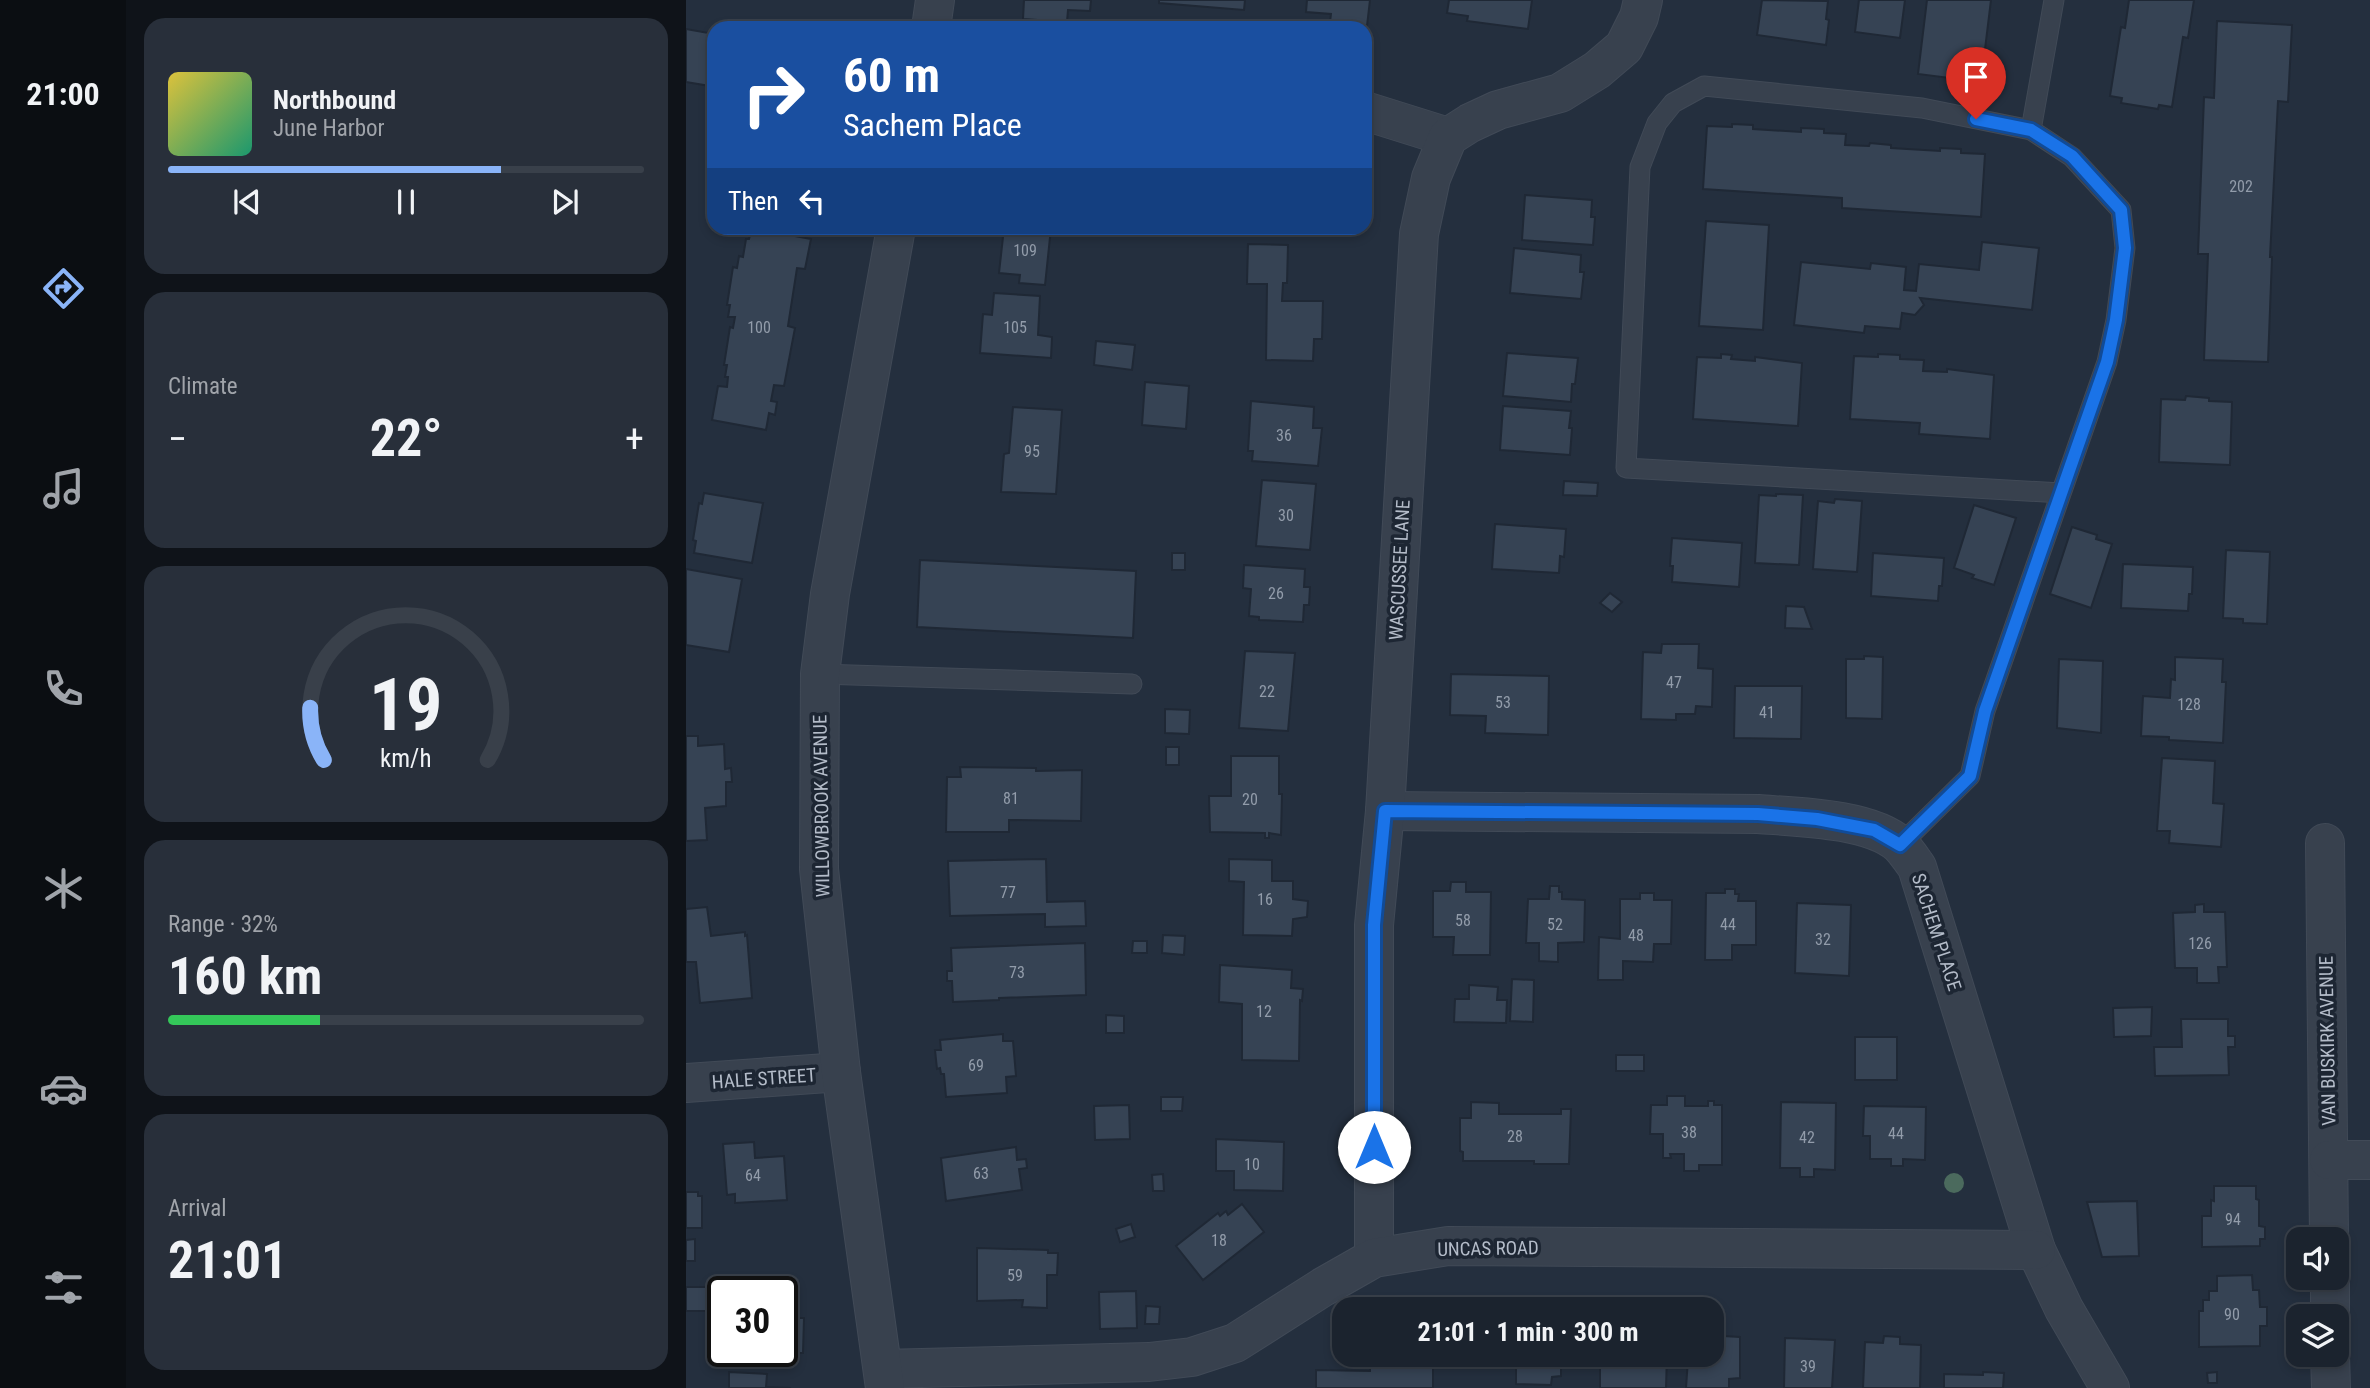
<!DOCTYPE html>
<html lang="en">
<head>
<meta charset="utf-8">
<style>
	body { margin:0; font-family:"Roboto Condensed",sans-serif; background:#282f3a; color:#f1f3f6; height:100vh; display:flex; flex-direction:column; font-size:26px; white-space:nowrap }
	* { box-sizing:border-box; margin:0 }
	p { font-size:23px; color:#a0a4aa }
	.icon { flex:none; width:38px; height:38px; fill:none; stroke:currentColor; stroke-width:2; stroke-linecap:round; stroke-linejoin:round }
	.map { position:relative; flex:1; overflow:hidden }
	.panel { display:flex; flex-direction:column; gap:18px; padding:18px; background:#0f1319; width:560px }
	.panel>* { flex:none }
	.hud { position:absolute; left:21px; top:21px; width:665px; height:214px; border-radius:21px; box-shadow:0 4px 10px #0003,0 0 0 2px #39404a; background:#1a4fa0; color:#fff; overflow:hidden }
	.fabs { position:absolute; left:1600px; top:1227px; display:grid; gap:14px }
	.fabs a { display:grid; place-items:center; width:63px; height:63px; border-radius:14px; background:#1b232e; box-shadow:0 4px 10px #0003,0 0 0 2px #39404a; font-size:35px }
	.speed { position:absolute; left:21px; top:1276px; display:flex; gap:14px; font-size:35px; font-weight:700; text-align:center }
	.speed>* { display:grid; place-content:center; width:91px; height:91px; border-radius:50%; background:#1b232e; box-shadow:0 4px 10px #0003,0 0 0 2px #39404a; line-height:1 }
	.speed .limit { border:4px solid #111; border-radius:10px; background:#fff; color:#111 }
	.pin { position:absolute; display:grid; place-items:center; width:60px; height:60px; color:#fff; margin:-72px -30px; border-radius:50% 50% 50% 0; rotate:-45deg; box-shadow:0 0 7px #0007 }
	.pin .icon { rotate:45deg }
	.me { position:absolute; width:77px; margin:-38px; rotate:0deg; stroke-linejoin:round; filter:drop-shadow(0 0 5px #0008) }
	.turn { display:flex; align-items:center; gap:24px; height:147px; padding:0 21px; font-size:32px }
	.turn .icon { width:91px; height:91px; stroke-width:2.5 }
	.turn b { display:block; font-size:49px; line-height:60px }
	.then { display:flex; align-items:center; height:66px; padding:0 21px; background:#0003; gap:14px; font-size:26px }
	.big { font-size:52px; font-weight:700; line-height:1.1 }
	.panel .card { flex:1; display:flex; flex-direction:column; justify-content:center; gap:10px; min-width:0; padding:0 24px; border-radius:21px; background:#282f3a }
	.panel .dial { align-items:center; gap:0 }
	.dial svg { height:182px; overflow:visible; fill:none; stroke:#39404a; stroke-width:7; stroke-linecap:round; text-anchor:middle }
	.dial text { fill:#f1f3f6; stroke:none }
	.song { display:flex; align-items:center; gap:21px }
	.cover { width:84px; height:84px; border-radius:10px; background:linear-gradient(135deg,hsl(50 70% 55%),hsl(160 70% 35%)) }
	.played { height:7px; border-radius:4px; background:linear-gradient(90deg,#8ab4f8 70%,#39404a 70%) }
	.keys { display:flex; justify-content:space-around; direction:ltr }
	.heat { display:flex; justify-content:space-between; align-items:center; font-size:38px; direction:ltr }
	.charge { height:10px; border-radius:5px; background:linear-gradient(90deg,#34c759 32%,#39404a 0) }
	.trip { position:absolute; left:646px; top:1297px; width:392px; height:70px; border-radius:21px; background:#1b232e; box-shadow:0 4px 10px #0003,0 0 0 2px #39404a; font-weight:700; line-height:70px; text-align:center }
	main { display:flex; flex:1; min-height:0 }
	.dock { display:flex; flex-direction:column; width:126px; justify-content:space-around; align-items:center; background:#0b0e12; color:#a0a4aa }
	.dock .icon { width:49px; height:49px }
	.dock .on { color:#8ab4f8 }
	.dock b { font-size:32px; color:#f1f3f6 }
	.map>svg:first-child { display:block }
</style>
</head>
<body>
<main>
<nav class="dock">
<b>21:00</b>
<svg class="icon on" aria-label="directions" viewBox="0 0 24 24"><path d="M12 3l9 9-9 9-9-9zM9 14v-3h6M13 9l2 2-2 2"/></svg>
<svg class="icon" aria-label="music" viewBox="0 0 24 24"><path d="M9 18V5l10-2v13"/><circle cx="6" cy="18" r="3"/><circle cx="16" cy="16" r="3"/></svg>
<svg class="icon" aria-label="phone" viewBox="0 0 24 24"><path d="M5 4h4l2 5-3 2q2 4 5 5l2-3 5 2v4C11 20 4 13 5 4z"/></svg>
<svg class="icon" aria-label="climate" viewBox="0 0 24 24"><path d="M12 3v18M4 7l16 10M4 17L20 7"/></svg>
<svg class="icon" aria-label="car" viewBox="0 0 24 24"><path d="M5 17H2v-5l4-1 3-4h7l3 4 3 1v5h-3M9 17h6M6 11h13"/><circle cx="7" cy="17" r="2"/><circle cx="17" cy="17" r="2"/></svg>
<svg class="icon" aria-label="filters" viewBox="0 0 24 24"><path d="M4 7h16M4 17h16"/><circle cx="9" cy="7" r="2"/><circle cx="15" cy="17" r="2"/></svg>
</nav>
<section class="panel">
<div class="card">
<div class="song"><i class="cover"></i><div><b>Northbound</b><p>June Harbor</p></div></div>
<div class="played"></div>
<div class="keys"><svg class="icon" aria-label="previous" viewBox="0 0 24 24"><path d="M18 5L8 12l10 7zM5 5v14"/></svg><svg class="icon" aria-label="pause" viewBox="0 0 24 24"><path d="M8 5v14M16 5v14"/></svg><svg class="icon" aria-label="next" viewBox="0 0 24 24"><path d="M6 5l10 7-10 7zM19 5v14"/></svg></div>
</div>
<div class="card"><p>Climate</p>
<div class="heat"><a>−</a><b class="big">22°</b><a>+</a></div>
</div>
<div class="card dial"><svg viewBox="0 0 100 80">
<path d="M14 69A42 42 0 1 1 86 69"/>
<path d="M14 69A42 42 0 0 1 8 46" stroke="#8ab4f8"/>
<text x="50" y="56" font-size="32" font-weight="700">19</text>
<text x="50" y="72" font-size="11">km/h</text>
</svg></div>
<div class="card"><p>Range · 32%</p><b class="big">160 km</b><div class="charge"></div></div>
<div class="card"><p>Arrival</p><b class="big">21:01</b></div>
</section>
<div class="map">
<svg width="1684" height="1388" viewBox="0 0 1684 1388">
	<rect width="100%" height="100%" fill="#242f3e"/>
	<g fill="#364354" stroke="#1f2835" stroke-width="2">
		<polygon points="338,0 405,0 404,11 382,10 381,22 337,19"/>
		<polygon points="473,0 559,0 558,10 473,3"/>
		<polygon points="621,0 684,0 681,26 644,22 645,14 620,12"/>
		<polygon points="763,0 846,0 842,29 781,21 782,16 761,13"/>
		<polygon points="1076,0 1142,1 1140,19 1143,20 1140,45 1071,35"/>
		<polygon points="1173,0 1219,0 1214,38 1169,32"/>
		<polygon points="1241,0 1305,0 1295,82 1232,74"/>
		<polygon points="1443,0 1508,0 1502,38 1497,37 1486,107 1473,105 1472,109 1435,103 1436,98 1424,96 1435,27 1439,28"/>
		<polygon points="1531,21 1606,25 1602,102 1592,101 1584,257 1586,257 1582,362 1518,360 1522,254 1512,254 1518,97 1528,98"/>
		<polygon points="0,29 28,34 28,63 24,86 0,82"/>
		<polygon points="1046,124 1067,125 1067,129 1115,132 1115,128 1138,129 1138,133 1160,134 1159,145 1183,146 1184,143 1205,145 1205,148 1254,151 1254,148 1275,149 1275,153 1299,154 1295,217 1156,208 1156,198 1017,189 1021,126 1046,127"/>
		<polygon points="839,195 906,200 905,217 909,217 907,245 836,240"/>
		<polygon points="1020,221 1083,225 1077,330 1013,326"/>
		<polygon points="66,228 125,239 119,269 111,268 102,326 109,328 98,386 88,385 85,401 91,402 89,415 83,413 80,430 26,420 32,386 41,387 42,377 39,377 41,365 38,365 44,327 47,328 49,317 42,317 44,305 41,305 47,267 51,268 53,256 57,257 60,239 63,239"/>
		<polygon points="318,228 365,228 359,285 333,283 334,275 313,273"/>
		<polygon points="1296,242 1353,248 1346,310 1234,298 1238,305 1229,315 1216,313 1214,329 1179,326 1178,333 1108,325 1115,262 1184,269 1185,263 1220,267 1218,290 1230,291 1233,264 1293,270"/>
		<polygon points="562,244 602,245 601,283 597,283 596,301 637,301 636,339 628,339 627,361 580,360 581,284 561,284"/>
		<polygon points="828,248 895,255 894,272 898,272 895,299 824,293"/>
		<polygon points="308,293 354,296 352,335 366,337 365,358 294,353 297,314 306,315"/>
		<polygon points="410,341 449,345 446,370 408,365"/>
		<polygon points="821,353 892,358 889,384 886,384 885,402 817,396"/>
		<polygon points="1035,354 1046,355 1045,359 1069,361 1069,357 1116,363 1112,426 1007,419 1011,357 1035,358"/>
		<polygon points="1192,354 1214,355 1214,359 1238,360 1237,371 1261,372 1261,369 1308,375 1304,439 1233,434 1234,423 1164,419 1168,356 1192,357"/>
		<polygon points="459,382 503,386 500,429 456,425"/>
		<polygon points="1500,396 1523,398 1523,401 1546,402 1544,465 1473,462 1475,399 1499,400"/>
		<polygon points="565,401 628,407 627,428 636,428 632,466 566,461 567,451 562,451"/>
		<polygon points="817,406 885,411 883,428 886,428 884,455 814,450"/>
		<polygon points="327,407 376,410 370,494 315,492 318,454 323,453"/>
		<polygon points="576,480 630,484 624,550 570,546"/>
		<polygon points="878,481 912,483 911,496 877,495"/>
		<polygon points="18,493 77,503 66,563 8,553 10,541 7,540 13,503 16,504"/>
		<polygon points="1090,494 1117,495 1113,565 1069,563 1073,495 1090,496"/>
		<polygon points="1149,499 1176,501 1171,572 1127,569 1132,501 1148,503"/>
		<polygon points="1288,505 1330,518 1308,585 1286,578 1288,575 1268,568"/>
		<polygon points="809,524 880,529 878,557 874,556 873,573 806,569"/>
		<polygon points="1386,527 1411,535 1410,539 1426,544 1405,608 1364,594"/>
		<polygon points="986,538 1056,543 1053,587 986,582 987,566 984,566"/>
		<polygon points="1540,550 1584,552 1581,624 1557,623 1557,619 1537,618"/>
		<rect x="486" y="553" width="13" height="17"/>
		<polygon points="1187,553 1258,558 1256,586 1253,586 1252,601 1185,596"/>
		<polygon points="234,560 450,571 447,638 231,627"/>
		<polygon points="1437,564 1507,567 1506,594 1503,594 1502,611 1435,608"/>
		<polygon points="558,565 619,569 618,587 624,587 623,605 618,605 617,622 573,620 573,617 563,616 565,589 557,588"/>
		<polygon points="0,569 56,579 43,652 0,645"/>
		<polygon points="924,593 936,602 926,612 914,603"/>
		<polygon points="1100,606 1118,607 1126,629 1099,628"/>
		<polygon points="976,644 1013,644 1012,668 1027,669 1026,707 1010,706 1009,714 990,714 990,720 955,719 957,652 975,653"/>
		<polygon points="559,651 609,653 602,731 553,728"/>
		<polygon points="1178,656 1197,657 1196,719 1160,718 1160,659 1178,659"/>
		<polygon points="1489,657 1537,659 1536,682 1540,682 1537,743 1483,740 1483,737 1455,736 1457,696 1484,698 1485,679 1489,680"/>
		<polygon points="1373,659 1417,661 1415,733 1371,728"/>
		<polygon points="765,674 863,676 862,735 799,733 800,716 764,715"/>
		<polygon points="1049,686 1116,686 1115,739 1048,738"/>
		<polygon points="479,709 504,710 503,734 479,733"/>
		<polygon points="0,736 12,736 12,746 38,744 39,769 45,768 46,782 40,782 40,806 19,808 21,840 0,841"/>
		<rect x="480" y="747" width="13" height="18"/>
		<polygon points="545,756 593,756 593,794 596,794 595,835 583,833 583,838 579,838 579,833 524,832 523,796 545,796"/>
		<polygon points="1476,758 1529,761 1527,803 1538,804 1535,847 1483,843 1484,831 1471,831"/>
		<polygon points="274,767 350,768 350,771 396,770 395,821 323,820 323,832 260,832 261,777 275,777"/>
		<polygon points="360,859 361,902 399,901 400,926 359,927 359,914 264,916 262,861"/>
		<polygon points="543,859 586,860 586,881 607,881 607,899 622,901 621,917 607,919 606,936 557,935 558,882 543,881"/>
		<polygon points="765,882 780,882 780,892 805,892 804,955 767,955 768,937 747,937 747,891 764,891"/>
		<polygon points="864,886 873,886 873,892 876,892 876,899 899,900 898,942 872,943 872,962 853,961 853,943 840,943 842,899 863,899"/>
		<polygon points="1039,889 1049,889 1049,894 1053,894 1052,901 1070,901 1070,945 1046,945 1046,960 1019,960 1020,893 1039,893"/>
		<polygon points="954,893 968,893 968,900 986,900 985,944 968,944 967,962 937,961 937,980 912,980 913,937 934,939 934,899 954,899"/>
		<polygon points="1111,903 1165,905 1163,976 1109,973"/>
		<polygon points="1518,904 1518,912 1539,912 1541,967 1532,967 1533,983 1511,983 1511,968 1489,968 1487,913 1509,912 1509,905"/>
		<polygon points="21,907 25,936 59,932 59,936 61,935 66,998 14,1003 10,962 0,962 0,909"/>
		<polygon points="477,935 499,936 498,955 476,953"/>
		<polygon points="447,941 461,941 461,953 446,953"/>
		<polygon points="399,943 400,995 313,998 313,1000 267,1002 266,981 261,981 261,971 266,971 265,948"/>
		<polygon points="534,965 606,970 605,988 617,989 616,1001 614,1000 613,1061 556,1060 556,1004 533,1002"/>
		<polygon points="826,979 848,980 847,1022 824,1021"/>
		<polygon points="783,985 812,987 811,1000 821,1000 820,1023 768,1022 769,999 783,999"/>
		<polygon points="1466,1007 1465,1036 1428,1037 1427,1008"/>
		<polygon points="420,1015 438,1016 438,1033 420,1033"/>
		<polygon points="1495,1019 1542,1019 1542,1036 1549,1036 1549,1047 1542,1047 1543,1075 1469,1076 1468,1047 1496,1047"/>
		<polygon points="317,1034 317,1041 327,1041 330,1076 320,1077 321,1093 260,1097 258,1074 255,1074 254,1068 251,1069 249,1050 255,1050 254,1040"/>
		<rect x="1169" y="1037" width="42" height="43"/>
		<rect x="930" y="1055" width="28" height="16"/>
		<polygon points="981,1096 999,1096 999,1106 1022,1106 1022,1101 1028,1101 1028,1105 1036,1105 1036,1165 1013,1165 1013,1171 998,1171 998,1154 984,1154 985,1158 977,1158 977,1134 964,1134 965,1105 981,1105"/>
		<polygon points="475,1097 497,1097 496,1111 475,1111"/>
		<polygon points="785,1102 813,1103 813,1114 875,1114 875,1109 885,1109 883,1164 848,1164 848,1161 777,1161 777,1152 774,1151 774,1118 785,1118"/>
		<polygon points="1095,1102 1150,1103 1149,1170 1128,1169 1128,1177 1114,1177 1114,1168 1094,1168"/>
		<polygon points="443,1105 444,1139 409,1140 408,1106"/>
		<polygon points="1178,1106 1240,1107 1239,1160 1217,1159 1217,1166 1205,1166 1205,1159 1184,1159 1184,1136 1177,1136"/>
		<polygon points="530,1139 598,1142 597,1191 548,1190 548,1171 530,1171"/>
		<polygon points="68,1142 69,1158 98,1156 101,1200 49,1203 49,1194 41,1195 37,1144"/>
		<polygon points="330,1147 331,1160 340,1159 341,1168 333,1169 336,1190 260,1201 255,1158"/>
		<polygon points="477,1174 478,1191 467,1191 466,1175"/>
		<polygon points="1528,1186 1570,1186 1570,1199 1573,1200 1573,1226 1579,1227 1579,1239 1574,1239 1574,1246 1516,1247 1516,1216 1525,1216 1525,1200 1528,1201"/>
		<polygon points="0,1192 12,1192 12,1196 16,1196 16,1228 0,1228"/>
		<polygon points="1451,1201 1453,1256 1416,1257 1401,1202"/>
		<polygon points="556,1204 578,1232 517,1280 490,1246 532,1213 534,1216 540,1211 542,1215"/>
		<polygon points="445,1224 449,1237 434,1242 430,1229"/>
		<polygon points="9,1239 9,1261 0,1261 0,1240"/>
		<polygon points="291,1248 362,1250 362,1253 372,1253 371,1275 361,1275 361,1308 336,1307 337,1300 291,1301"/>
		<polygon points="1566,1275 1567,1290 1573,1290 1574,1307 1581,1307 1581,1326 1574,1326 1574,1346 1513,1347 1513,1311 1517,1311 1517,1300 1523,1300 1523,1291 1531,1291 1531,1276"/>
		<polygon points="0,1287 24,1287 24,1290 28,1289 28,1308 23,1308 24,1311 0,1311"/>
		<polygon points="450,1291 451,1328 414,1329 413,1292"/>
		<polygon points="460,1306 474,1307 473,1324 459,1324"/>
		<polygon points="96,1312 107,1313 107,1318 118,1318 117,1353 105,1353 105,1357 46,1354 47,1351 96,1351"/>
		<polygon points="1026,1331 1038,1332 1038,1336 1054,1337 1054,1378 1043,1379 1043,1388 1000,1388 1002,1359 997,1358 997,1354 1026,1354"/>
		<polygon points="1198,1336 1214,1337 1214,1344 1235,1345 1234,1388 1177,1388 1179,1342 1197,1343"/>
		<polygon points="1099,1338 1149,1340 1146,1388 1098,1388"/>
		<polygon points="684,1354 747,1354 747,1388 630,1388 630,1370 684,1371"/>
		<polygon points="830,1354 875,1354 875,1376 866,1377 865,1385 830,1384"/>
		<polygon points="914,1354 981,1354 980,1388 914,1388"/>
		<polygon points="43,1372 81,1374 80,1387 105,1388 43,1388"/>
		<polygon points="1297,1372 1318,1373 1317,1388 1258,1388 1258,1374 1297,1375"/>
		<polygon points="1531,1372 1531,1383 1522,1383 1521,1373"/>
	</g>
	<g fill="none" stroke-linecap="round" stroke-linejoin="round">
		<g stroke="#414a57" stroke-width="21">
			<g id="service">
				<polyline points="1345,130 1368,0"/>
				<polyline points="134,674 446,684"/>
				<polyline points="1214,845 1284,776 1299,711 1421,362 1430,320 1439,248 1435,210 1386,157 1345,130 1236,108 1018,86 987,103 971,123 954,167 940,468 1375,493"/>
			</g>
		</g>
		<g stroke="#414a57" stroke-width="40">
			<g id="minor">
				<polyline points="245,28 249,0"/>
				<polyline points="679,111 762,137"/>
				<path d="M699 811 1072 814C1111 817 1184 818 1214 845 1220 851 1226 860 1231 867L1350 1250 1378 1309 1424 1388"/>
				<polyline points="1639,843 1643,1239"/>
				<polyline points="0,1083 155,1072"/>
				<polyline points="1643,1160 1684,1160"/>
				<polyline points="688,1258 688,925 699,811 733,234 745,178 762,137 784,123 812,110 874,93 911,70 938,47 953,17 957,0"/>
				<polyline points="1644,1278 1644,1316"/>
				<polyline points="1644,1354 1645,1388"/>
				<polyline points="197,1369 463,1362 506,1357 549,1343 637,1287 688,1258 762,1246 1350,1250"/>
				<polyline points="199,1388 155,1072 133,869 134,674 144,594 210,228"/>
			</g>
		</g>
		<use href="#service" stroke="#38414e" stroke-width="19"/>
		<use href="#minor" stroke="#38414e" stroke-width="38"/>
	</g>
	<circle fill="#4b6a5d" cx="1268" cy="1183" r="10"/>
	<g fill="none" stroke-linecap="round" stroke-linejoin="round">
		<g stroke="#114b97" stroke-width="18">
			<polyline id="route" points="688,1147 688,925 699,811 1072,814 1131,819 1188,830 1214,845 1284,776 1299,711 1421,362 1430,320 1439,248 1435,210 1386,156 1345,130 1290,119"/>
		</g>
		<use href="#route" stroke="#1a73e8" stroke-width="12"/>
	</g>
	<g text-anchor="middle" stroke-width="7" stroke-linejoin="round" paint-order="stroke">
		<g font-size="16" fill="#929caa">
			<text x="1555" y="192">202</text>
			<text x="339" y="256">109</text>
			<text x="73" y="333">100</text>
			<text x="329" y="333">105</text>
			<text x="598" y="441">36</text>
			<text x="346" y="457">95</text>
			<text x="600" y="521">30</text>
			<text x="590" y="599">26</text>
			<text x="988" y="688">47</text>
			<text x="581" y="697">22</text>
			<text x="817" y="708">53</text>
			<text x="1503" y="710">128</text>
			<text x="1081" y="718">41</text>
			<text x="325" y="804">81</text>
			<text x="564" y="805">20</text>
			<text x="322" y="898">77</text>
			<text x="579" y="905">16</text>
			<text x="777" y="926">58</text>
			<text x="869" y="930">52</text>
			<text x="1042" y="930">44</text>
			<text x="950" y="941">48</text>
			<text x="1137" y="945">32</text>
			<text x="1514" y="949">126</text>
			<text x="331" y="978">73</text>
			<text x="578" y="1017">12</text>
			<text x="290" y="1071">69</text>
			<text x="1003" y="1138">38</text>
			<text x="1210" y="1139">44</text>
			<text x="829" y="1142">28</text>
			<text x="1121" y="1143">42</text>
			<text x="566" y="1170">10</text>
			<text x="295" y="1179">63</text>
			<text x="67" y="1181">64</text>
			<text x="1547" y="1225">94</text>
			<text x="533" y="1246">18</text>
			<text x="329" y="1281">59</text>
			<text x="1546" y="1320">90</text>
			<text x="1122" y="1372">39</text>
		</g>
		<g font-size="19" fill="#b4bcc9" stroke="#1d2633">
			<text transform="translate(713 570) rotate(-87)" y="7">WASCUSSEE LANE</text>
			<text transform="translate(135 806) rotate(-91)" y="7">WILLOWBROOK AVENUE</text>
			<text transform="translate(1251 932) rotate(72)" y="7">SACHEM PLACE</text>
			<text transform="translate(1641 1041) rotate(-91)" y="7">VAN BUSKIRK AVENUE</text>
			<text transform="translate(78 1078) rotate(-4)" y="7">HALE STREET</text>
			<text transform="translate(802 1248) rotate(-1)" y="7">UNCAS ROAD</text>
		</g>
	</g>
</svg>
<div class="fabs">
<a><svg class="icon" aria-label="sound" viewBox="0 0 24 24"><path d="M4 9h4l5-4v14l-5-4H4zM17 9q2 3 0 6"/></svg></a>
<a><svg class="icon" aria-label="layers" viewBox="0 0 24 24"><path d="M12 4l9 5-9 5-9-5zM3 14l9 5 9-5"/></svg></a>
</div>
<div class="speed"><div class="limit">30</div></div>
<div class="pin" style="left:1290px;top:119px;background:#d93025"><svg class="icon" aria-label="arrive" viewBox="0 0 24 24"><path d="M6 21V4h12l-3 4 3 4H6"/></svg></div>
<svg class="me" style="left:688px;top:1147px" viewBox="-20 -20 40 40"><circle r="19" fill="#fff"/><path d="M0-13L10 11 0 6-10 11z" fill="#1a73e8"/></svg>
<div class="trip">21:01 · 1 min · 300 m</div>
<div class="hud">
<div class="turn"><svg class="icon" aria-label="right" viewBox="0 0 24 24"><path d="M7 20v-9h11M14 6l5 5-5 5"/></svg><div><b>60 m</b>Sachem Place</div></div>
<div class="then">Then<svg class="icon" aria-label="left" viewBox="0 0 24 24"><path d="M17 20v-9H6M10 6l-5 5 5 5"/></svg></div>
</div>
</div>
</main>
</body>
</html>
